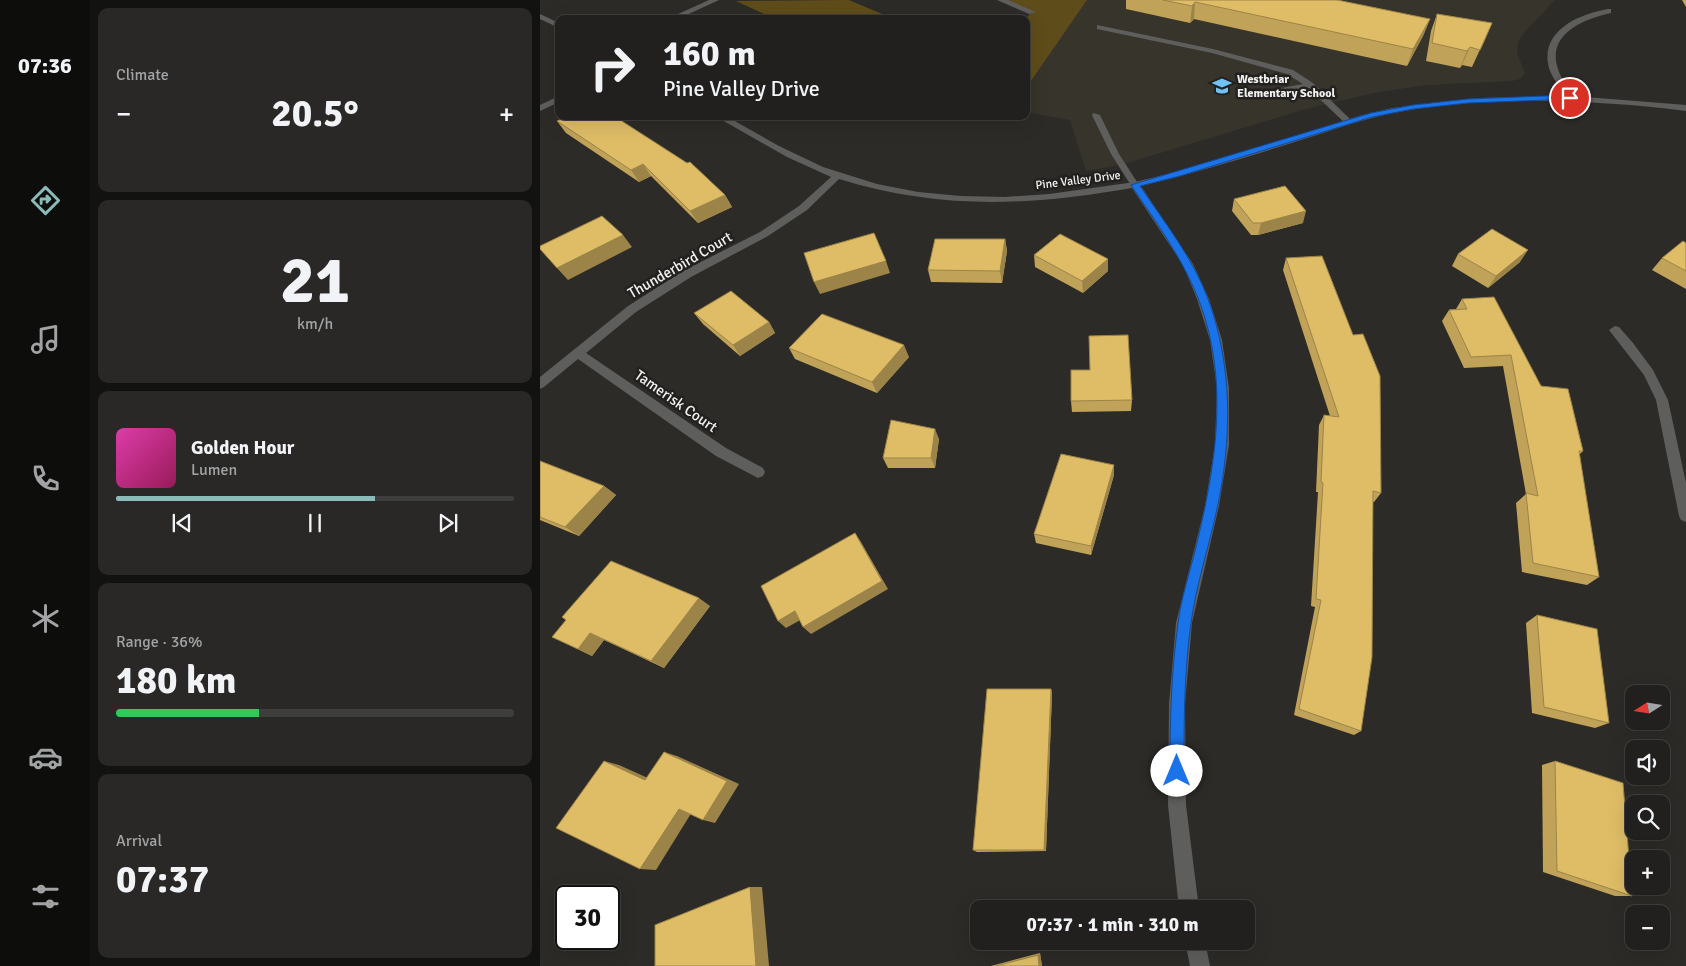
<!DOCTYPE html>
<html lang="en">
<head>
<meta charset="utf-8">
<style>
	body { margin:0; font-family:Signika,sans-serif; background:#292827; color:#f1f3f6; height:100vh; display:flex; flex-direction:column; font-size:19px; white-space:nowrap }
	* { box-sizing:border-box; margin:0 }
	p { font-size:16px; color:#a2a3a4 }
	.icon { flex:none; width:28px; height:28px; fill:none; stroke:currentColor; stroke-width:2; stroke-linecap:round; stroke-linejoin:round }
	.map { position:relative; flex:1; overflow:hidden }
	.sheet { display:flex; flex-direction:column; gap:8px; padding:8px; background:#121210; width:450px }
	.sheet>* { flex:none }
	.hud { position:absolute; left:15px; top:15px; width:475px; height:105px; border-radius:10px; box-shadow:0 5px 20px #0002,0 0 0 1px #3e3e3c; background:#21201e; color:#f1f3f6; overflow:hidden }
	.needle { width:32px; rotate:258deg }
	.buttons { position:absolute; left:1085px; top:685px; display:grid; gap:10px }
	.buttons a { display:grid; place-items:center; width:45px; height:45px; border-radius:10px; background:#21201e; box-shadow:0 5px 20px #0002,0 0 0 1px #3e3e3c; font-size:25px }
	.speed { position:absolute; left:15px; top:885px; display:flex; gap:10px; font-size:25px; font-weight:700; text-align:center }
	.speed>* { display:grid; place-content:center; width:65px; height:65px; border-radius:50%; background:#21201e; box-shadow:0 5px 20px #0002,0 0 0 1px #3e3e3c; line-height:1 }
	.speed .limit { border:2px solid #111; border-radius:8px; background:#fff; color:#111 }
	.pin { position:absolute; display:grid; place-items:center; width:42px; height:42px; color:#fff; margin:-21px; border:2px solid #fff; border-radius:50%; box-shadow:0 1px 5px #0007 }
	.me { position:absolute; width:55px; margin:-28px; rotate:0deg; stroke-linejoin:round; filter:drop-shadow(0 0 4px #0008) }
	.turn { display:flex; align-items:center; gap:18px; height:105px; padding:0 25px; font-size:22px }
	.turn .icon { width:65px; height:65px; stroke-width:2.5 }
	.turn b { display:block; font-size:35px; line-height:42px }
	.big { font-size:38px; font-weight:700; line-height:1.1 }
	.sheet .widget { flex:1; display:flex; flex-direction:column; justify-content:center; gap:8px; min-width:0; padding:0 18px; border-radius:10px; background:#292827 }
	.sheet .dial { align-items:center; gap:0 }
	.dial b { font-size:65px; line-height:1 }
	.song { display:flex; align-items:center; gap:15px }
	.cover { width:60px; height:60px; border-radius:8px; background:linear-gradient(135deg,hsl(320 70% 55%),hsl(330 70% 35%)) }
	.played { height:5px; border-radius:2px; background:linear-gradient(90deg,#8bbbb9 65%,#3e3e3c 65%) }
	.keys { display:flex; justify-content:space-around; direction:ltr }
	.heat { display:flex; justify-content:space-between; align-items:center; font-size:28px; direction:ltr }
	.charge { height:8px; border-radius:4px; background:linear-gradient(90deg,#34c759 36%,#3e3e3c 0) }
	.trip { position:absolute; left:430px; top:900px; width:285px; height:50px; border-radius:10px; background:#21201e; box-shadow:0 5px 20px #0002,0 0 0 1px #3e3e3c; font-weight:700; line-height:50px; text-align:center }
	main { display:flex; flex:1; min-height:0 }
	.dock { display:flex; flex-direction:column; width:90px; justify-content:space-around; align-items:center; background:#0d0d0c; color:#a2a3a4 }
	.dock .icon { width:35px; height:35px }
	.dock .selected { color:#8bbbb9 }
	.dock b { font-size:22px; color:#f1f3f6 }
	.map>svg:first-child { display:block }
</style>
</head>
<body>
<main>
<nav class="dock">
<b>07:36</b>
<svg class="icon selected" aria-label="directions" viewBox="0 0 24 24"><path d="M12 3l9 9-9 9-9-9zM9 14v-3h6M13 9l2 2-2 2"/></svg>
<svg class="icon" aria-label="music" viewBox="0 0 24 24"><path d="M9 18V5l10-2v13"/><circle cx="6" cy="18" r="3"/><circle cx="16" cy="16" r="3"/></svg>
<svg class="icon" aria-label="phone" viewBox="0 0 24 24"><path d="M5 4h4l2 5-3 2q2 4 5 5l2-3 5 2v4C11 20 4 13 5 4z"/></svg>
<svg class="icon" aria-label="climate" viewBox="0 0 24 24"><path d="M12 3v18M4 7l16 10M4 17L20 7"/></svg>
<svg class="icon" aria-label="car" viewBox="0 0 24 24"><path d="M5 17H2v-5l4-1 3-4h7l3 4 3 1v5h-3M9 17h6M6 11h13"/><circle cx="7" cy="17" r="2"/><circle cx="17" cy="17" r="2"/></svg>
<svg class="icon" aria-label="filters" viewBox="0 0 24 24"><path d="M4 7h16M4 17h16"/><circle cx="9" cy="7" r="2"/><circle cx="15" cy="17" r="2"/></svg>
</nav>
<section class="sheet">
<div class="widget"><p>Climate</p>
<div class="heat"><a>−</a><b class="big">20.5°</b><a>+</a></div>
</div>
<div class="widget dial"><b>21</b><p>km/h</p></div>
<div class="widget">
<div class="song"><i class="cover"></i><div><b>Golden Hour</b><p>Lumen</p></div></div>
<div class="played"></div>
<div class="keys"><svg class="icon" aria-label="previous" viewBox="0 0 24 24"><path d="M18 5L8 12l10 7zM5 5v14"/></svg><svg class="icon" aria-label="pause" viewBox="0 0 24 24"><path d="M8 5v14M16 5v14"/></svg><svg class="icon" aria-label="next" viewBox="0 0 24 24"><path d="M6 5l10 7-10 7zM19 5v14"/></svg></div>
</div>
<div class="widget"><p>Range · 36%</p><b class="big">180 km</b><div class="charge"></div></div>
<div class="widget"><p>Arrival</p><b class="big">07:37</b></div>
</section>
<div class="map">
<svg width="1146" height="966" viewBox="0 0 1146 966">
	<rect width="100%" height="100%" fill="#2c2b28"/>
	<polygon fill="#37342c" points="546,0 1015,0 984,33 978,42 977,53 985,73 980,79 972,81 886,85 834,93 766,109 584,164 546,171 530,120 486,112 486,87"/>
	<g fill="#5e4c1a">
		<polygon points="309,0 354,19 235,19 196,1"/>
		<polygon points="462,0 547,0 486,88 486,19 491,12"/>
	</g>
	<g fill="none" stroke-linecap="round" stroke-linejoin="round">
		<g fill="#5e5e5c" fill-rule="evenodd">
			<polygon points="557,25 673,49 753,70 773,83 813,122 806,124 768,88 726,95 726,91 763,84 747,74 672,53 557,29"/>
			<polygon points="553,113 560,115 579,154 599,185 598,187 592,187 571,154 552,115"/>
		</g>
		<g fill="#5e5e5c" fill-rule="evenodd">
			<polygon points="169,0 179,0 138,19 127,19"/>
			<polygon points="457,0 468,0 496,12 489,14"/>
			<path d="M1068 9H1071V13C1044 19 1006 34 1018 69 1021 79 1028 87 1033 96L1146 105V111C1050 99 935 94 840 116 814 122 787 132 761 140 708 157 655 173 601 186L653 264 669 299 682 340 689 388V445L679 506 652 623 645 704 646 805 659 909H639L628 805 629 704 636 623 665 506 675 445 677 388 670 340 657 299 643 265 592 188C489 206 400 210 299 179L267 210 228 236 151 277 96 312 46 353 186 448 223 468 225 472 223 476 218 478 176 456 38 359 4 387 0 389V377L88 306 143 271 220 232 259 206 291 177 247 157 175 116H186L239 146 283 167 337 184 378 192 421 196 465 197 509 194 595 182 652 168 819 116 852 108 941 98 1025 96C1020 87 1012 78 1009 68 999 31 1039 14 1068 9Z"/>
			<polygon points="0,14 19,23 19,28 0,19"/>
			<polygon points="19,96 19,102 0,111 0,105"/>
			<polygon points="1075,326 1079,327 1093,343 1113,370 1128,400 1146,483 1146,522 1141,520 1139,516 1116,400 1104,375 1069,330"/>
			<polygon points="645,941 665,941 670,966 650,966"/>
		</g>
	</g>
	<g fill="#c0a359">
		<polygon points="586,0 797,0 890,19 883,36 867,66 654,19 650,23 586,9"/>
		<polygon points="1142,0 1146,0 1146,7"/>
		<polygon points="897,14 952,23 932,67 922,65 920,68 886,61 891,31"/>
		<polygon points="17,121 185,195 192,207 158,223 111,176 99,182 26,133"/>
		<polygon points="694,199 763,223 718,235 711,235 692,211"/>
		<polygon points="465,239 467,251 462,283 391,282 388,270"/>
		<polygon points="1146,243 1146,289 1112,270 1122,258"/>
		<polygon points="918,254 980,262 948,288 912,266"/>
		<polygon points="494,255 568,259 568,271 543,293 495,267"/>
		<polygon points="746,258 841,493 834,502 833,502 821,731 814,735 754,715 775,607 771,606 778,492 776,492 779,425 784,415 790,416 743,270"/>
		<polygon points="922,299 1001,386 1043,451 1039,455 1059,577 1047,585 982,572 976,503 986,494 963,366 924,368 902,321 909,310 916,309"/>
		<polygon points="154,313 229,322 235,333 200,356 163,324"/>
		<polygon points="249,348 369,357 337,393 255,359"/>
		<polygon points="550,370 592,400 591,411 532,412 531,401"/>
		<polygon points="399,439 395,468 348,468 343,458"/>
		<polygon points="0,461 64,486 76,495 39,536 0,520"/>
		<polygon points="574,465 574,475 551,555 496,543 494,534"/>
		<polygon points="170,606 124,668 64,640 52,656 12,637"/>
		<polygon points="997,615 1069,723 1055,728 992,713 986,623"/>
		<polygon points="511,689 512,694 506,851 437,852 433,850"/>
		<polygon points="1015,761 1092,896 1075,896 1003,872 1002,765"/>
		<polygon points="500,953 502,966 451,966"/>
	</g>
	<g fill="#9c8448">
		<polygon points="655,2 654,19 650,23 652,6"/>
		<polygon points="890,19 883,36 867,66 873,49"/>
		<polygon points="952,23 945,40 932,67 940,50"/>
		<polygon points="930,47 922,65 920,68 927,51"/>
		<polygon points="103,164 111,176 99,182 91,170"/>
		<polygon points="185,195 192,207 158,223 150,211"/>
		<polygon points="766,211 763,223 718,235 721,223"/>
		<polygon points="83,235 92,247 28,280 17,268"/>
		<polygon points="465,239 467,251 462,283 460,271"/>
		<polygon points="988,250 980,262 948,288 956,276"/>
		<polygon points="568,259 568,271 543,293 542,281"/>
		<polygon points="346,261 350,273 280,294 274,282"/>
		<polygon points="229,322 235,333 200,356 193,345"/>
		<polygon points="364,345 369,357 337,393 332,382"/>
		<polygon points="395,429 399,439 395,468 391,458"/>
		<polygon points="574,465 574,475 551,555 551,546"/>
		<polygon points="64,486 76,495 39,536 25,527"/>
		<polygon points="315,533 321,542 348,589 271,634 263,627"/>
		<polygon points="159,598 170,606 124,668 111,661"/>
		<polygon points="255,611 264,618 246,628 238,621"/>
		<polygon points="50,633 64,640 52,656 38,649"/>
		<polygon points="511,689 512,694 506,851 504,850"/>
		<polygon points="124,752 137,756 199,784 175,823 163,820"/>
		<polygon points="64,761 79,765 119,783 105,780"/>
		<polygon points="139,809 152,812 116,870 100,869"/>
		<polygon points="210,887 222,887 229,966 216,966"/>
		<polygon points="500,953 502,966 499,966 498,955"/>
	</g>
	<g fill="#dfbd67" stroke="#9c8448">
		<polygon points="623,0 797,0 890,19 873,49 655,2 652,6"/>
		<polygon points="897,14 952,23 940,50 930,47 927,51 892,43"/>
		<polygon points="28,116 74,116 147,163 150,162 185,195 150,211 103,164 91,170 17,121"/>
		<polygon points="745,186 766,211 721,223 713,223 694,199"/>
		<polygon points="62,216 83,235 17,268 0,249 0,246"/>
		<polygon points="952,229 988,250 956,276 918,254"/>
		<polygon points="334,233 346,261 274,282 264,253"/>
		<polygon points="520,234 568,259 542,281 494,255"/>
		<polygon points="395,239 465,239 460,271 388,270"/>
		<polygon points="1143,241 1146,243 1146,271 1122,258"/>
		<polygon points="782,256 813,335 823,334 840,376 841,493 833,491 832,657 821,731 759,709 781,600 776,599 783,483 781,482 784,415 799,417 746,258"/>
		<polygon points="191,291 229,322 193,345 154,313"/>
		<polygon points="954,297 1001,386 1028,389 1043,451 1039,451 1059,577 993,563 986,493 998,496 971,355 931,357 909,310 927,309 922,299"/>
		<polygon points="282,314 364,345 332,382 249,348"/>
		<polygon points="588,335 592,400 531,401 531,370 550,370 549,336"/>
		<polygon points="351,420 395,429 391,458 343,458"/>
		<polygon points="521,454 574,465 551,546 494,534"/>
		<polygon points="0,461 64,486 25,527 0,517"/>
		<polygon points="315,533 342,581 263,627 255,611 238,621 221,586"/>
		<polygon points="71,561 159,598 111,661 50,633 38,649 12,637 26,620 22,617"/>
		<polygon points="997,615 1057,629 1069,723 1004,707"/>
		<polygon points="447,689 511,689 504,850 433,850"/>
		<polygon points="124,752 187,781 163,820 139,809 100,869 16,828 64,761 105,780"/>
		<polygon points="1015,761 1083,783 1092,896 1017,871"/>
		<polygon points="210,887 216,966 115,966 115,925"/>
		<polygon points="498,955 499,966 456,966"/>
	</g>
	<path fill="#1a73e8" stroke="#114b97" d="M1030 95 1033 96V99L928 103 873 109 832 117 640 176 600 186C624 222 653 258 668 299 693 367 692 439 677 509 669 547 656 585 651 623 644 672 644 722 644 771L642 776 637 778 632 776 630 771C630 722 631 673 638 624 641 598 650 572 656 547 676 464 690 380 658 298 642 257 615 221 591 185L831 113 873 105 928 99Z"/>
	<defs>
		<g id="school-bare" transform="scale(1.5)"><path d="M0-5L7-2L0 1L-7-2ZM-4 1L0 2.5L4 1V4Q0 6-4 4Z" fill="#71c1f4" stroke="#22211f" stroke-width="2.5" paint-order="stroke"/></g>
	</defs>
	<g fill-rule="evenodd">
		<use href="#school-bare" x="682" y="86"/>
	</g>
	<g text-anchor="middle" stroke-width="5" stroke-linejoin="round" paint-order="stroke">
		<g font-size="12" font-weight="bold" fill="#f1f1ef" stroke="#22211f" text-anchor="start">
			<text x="697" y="83">Westbriar<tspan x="697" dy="14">Elementary School</tspan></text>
		</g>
		<g font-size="12" fill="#f1f1ef" stroke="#22211f">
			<text transform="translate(538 180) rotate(-7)" y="4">Pine Valley Drive</text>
		</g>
		<g font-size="15" fill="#f1f1ef" stroke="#22211f">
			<text transform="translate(140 265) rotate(-30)" y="5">Thunderbird Court</text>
			<text transform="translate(136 401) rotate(35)" y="5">Tamerisk Court</text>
		</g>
	</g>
</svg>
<div class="buttons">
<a><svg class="needle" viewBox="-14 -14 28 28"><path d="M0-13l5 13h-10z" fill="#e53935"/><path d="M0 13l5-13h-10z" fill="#a2a3a4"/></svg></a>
<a><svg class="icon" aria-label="sound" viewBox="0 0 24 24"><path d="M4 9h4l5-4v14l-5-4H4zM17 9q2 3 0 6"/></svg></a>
<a><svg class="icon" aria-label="search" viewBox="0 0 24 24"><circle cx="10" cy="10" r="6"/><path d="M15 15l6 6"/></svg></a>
<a>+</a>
<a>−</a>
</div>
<div class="speed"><div class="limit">30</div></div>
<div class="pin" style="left:1030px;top:98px;background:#d93025"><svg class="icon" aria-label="arrive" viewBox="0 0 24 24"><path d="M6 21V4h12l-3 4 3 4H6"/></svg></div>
<svg class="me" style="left:637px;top:771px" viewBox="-20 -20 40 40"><circle r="19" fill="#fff"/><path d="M0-13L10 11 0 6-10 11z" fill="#1a73e8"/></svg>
<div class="trip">07:37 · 1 min · 310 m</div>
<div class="hud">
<div class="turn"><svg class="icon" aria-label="right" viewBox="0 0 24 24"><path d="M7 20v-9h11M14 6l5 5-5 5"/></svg><div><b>160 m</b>Pine Valley Drive</div></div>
</div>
</div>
</main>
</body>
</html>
